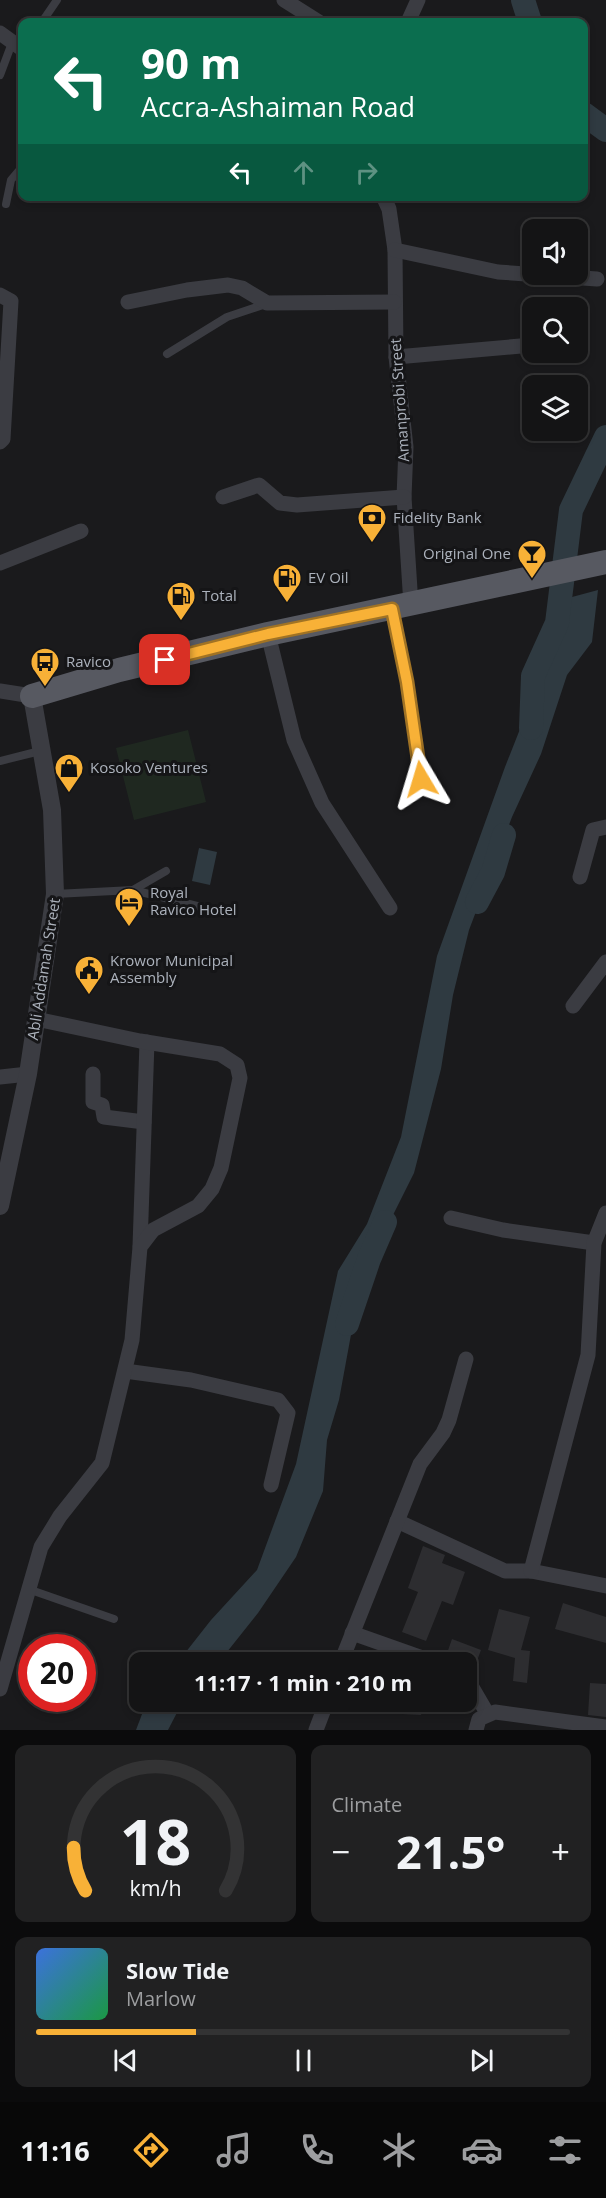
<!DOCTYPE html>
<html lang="en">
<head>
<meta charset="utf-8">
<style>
	body { margin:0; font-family:"Open Sans",sans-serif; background:#212122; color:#f1f3f6; height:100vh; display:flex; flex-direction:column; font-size:22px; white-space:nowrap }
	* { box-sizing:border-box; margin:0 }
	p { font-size:20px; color:#9d9ea0 }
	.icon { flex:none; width:33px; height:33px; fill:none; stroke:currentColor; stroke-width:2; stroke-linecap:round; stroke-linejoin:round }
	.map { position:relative; height:1730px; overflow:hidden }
	.drawer { display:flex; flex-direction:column; gap:15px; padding:15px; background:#0b0b0c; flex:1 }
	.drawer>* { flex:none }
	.top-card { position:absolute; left:18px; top:18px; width:570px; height:183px; border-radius:12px; box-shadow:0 3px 9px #0003,0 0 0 2px #333334; background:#0b6e4f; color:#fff; overflow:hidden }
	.buttons { position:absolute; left:522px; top:219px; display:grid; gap:12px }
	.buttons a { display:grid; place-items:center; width:66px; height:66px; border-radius:12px; background:#141415; box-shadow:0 3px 9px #0003,0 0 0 2px #333334; font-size:30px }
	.speed { position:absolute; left:18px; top:1634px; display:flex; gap:12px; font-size:30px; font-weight:700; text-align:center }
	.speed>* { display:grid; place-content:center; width:78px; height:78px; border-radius:50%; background:#141415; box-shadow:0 3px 9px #0003,0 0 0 2px #333334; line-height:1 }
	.speed .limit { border:9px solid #d22; background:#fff; color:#111 }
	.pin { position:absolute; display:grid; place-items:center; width:51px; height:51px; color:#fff; margin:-26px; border-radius:12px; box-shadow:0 3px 9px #0006 }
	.me { position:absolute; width:66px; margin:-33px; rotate:353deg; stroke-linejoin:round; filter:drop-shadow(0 0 4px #0008) }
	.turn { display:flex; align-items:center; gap:21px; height:126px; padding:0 24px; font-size:27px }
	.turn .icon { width:78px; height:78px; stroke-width:2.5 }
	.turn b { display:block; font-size:42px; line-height:51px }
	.lanes { display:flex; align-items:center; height:57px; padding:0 24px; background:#0003; justify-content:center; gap:30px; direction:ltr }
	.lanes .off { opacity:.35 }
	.big { font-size:45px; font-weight:700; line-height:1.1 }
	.drawer .widget { flex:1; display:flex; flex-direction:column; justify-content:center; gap:9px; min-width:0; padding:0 21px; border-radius:12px; background:#212122 }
	.drawer .dial { align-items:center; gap:0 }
	.dial svg { height:156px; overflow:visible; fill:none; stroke:#333334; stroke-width:7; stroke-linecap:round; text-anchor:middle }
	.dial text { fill:#f1f3f6; stroke:none }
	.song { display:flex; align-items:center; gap:18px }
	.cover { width:72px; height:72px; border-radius:9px; background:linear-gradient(135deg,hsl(220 70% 55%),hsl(140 70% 35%)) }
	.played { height:6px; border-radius:3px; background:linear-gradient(90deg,#f8b137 30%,#333334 30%) }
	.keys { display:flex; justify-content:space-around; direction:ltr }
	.heat { display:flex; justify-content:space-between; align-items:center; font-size:33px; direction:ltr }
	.drawer .tiles { flex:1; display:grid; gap:15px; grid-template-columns:1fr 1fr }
	.widget:last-child { grid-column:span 2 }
	.trip { position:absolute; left:129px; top:1652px; width:348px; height:60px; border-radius:12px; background:#141415; box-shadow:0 3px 9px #0003,0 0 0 2px #333334; font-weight:700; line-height:60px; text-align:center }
	.tabs { display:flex; height:96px; justify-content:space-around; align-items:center; background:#080808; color:#9d9ea0 }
	.tabs .icon { width:42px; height:42px }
	.tabs .current { color:#f8b137 }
	.tabs b { font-size:27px; color:#f1f3f6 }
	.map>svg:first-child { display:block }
</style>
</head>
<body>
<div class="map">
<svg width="606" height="1730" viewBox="0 0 606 1730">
	<rect width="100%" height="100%" fill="#1a1a1c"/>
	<polygon fill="#1f2820" points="188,730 206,802 134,820 116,748"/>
	<g fill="#2f3a41">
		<polygon points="598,590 592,642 567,675 541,754 512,817 469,930 453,995 441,1069 414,1173 387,1227 357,1276 357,1302 339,1400 327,1440 323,1491 296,1557 258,1613 219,1662 178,1662 211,1620 257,1570 296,1464 338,1271 367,1224 401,1137 437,956 505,767 572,597"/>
		<polygon points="199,848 217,852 210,885 192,881"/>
		<polygon points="147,1701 183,1701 168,1730 136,1730"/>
	</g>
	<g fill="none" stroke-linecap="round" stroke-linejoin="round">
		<g stroke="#2f3a41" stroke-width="24">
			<polyline points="523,0 530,22"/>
			<polyline points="584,114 606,130"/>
			<polyline points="531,728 533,676 557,623 571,510 606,437"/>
			<polyline points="477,902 493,872 504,835"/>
			<polyline points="347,1324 369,1259 385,1222"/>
		</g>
	</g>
	<g fill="#2d2d30">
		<polygon points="423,1546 445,1555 442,1563 465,1572 453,1605 442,1601 426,1641 402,1632 418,1592 408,1588"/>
		<polygon points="563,1603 606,1617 606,1643 555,1629"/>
		<polygon points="499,1609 530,1617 521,1650 530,1651 527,1683 513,1681 515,1658 488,1650"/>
		<polygon points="452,1639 481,1650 475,1666 466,1662 444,1662"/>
		<polygon points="590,1683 606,1684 606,1717 588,1715"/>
		<polygon points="377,1701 425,1701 421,1715 402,1714 403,1712"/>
	</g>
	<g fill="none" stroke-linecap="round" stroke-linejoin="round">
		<g stroke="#3b3c42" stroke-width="8">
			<polyline points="42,22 57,0"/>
			<polyline points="0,75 12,43"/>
			<polyline points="6,204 11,180 22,167"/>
			<polyline points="167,354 227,317 266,304"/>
			<polyline points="392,610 407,682 421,779"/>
			<polyline points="0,761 40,751"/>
			<polyline points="133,890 166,871"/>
			<polyline points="55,894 133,890 213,910"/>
			<polyline points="28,1589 114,1619"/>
		</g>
		<g stroke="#3b3c42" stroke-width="15">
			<polyline points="284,0 319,22"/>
			<polyline points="408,22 418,0"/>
			<polyline points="0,33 22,49"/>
			<polyline points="383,196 389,209 395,250 396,357 406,447 404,497 411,605"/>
			<polyline points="395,250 498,272 597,279"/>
			<polyline points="0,295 11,301 3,439 0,442"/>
			<polyline points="128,302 187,290 228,285 242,288 267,303 394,302"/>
			<polyline points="396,357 532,345"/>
			<polyline points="223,497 259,485 280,503 297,505 404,497"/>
			<polyline points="0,563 81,531"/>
			<polyline points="268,634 294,740 322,803 390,908"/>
			<polyline points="0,691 32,696"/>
			<polyline points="580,877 593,830 606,827"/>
			<polyline points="573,1006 606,962"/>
			<polyline points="93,1074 93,1102 102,1105 104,1117 144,1122"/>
			<polyline points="0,1077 28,1074"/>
			<polyline points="451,1218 503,1230 594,1243"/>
			<polyline points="140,1246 147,1042"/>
			<polyline points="125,1371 191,1380 278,1400 288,1413 271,1485"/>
			<polyline points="397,1521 505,1571 531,1571 606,1586"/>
			<polyline points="531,1571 588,1355 594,1243 606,1213"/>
			<polyline points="352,1633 434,1662"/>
			<polyline points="341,1662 420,1464 443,1433 449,1420 466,1359"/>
			<polyline points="466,1677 487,1713"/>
			<polyline points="0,1689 41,1547 60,1516 102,1463 132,1340 140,1247 153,1230 198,1206 212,1189 221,1168 240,1078 237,1065 220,1054 140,1041 36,1019"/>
			<polyline points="316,1730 327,1701"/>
			<polyline points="476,1730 479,1719 495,1712 606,1727"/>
		</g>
		<polyline stroke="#3b3c42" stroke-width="18" points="0,1206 28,1074 55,894 52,810 32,696"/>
		<polyline stroke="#575961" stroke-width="24" points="32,696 119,670 268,634 606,562"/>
	</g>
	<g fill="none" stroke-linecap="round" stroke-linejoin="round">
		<g stroke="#a17324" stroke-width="15">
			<polyline id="route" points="165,660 268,634 392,609 407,682 421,779"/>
		</g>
		<use href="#route" stroke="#f8b137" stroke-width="10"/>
	</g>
	<defs>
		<g id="bank-pin" transform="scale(1.5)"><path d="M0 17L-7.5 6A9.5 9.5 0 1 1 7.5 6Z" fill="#f8b137" stroke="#151517"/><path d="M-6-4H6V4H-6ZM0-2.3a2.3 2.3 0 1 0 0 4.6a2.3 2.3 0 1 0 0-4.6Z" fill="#111"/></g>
		<g id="bar-pin" transform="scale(1.5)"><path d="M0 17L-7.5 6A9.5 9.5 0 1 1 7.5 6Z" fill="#f8b137" stroke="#151517"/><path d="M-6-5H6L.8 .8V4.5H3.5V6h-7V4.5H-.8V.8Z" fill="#111"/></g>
		<g id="fuel-pin" transform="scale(1.5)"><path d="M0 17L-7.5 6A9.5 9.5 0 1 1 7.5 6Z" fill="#f8b137" stroke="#151517"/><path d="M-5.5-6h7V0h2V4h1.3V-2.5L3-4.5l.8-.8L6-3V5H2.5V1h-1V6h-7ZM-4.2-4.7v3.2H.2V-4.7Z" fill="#111"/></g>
		<g id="bus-pin" transform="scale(1.5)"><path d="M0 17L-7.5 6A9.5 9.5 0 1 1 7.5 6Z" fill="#f8b137" stroke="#151517"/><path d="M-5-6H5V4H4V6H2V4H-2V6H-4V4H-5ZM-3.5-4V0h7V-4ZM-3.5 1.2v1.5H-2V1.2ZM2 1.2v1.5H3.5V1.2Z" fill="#111"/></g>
		<g id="shop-pin" transform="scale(1.5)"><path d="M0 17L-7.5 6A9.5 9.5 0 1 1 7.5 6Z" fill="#f8b137" stroke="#151517"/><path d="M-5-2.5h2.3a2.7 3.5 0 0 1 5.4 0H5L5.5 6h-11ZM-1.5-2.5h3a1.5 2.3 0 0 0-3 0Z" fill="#111"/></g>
		<g id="hotel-pin" transform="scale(1.5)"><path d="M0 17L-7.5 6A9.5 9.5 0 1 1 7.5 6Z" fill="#f8b137" stroke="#151517"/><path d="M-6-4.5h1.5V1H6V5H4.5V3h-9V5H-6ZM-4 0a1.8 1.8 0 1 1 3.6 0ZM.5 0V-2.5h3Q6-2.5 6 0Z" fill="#111"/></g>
		<g id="civic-pin" transform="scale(1.5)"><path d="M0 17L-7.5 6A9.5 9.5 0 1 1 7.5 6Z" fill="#f8b137" stroke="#151517"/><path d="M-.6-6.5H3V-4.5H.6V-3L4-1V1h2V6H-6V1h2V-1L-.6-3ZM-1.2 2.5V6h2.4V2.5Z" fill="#111"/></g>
	</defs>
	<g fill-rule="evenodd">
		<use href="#bank-pin" x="372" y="518"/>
		<use href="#bar-pin" x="532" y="554"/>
		<use href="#fuel-pin" x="287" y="578"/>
		<use href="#fuel-pin" x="181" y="596"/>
		<use href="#bus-pin" x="45" y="662"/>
		<use href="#shop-pin" x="69" y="768"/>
		<use href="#hotel-pin" x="129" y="902"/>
		<use href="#civic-pin" x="89" y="970"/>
	</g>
	<g text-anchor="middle" stroke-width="6" stroke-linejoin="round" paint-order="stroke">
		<g font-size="15" fill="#acb2bc" stroke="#151517">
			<text transform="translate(400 400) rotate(-94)" y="5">Amanprobi Street</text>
			<text transform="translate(44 969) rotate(-81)" y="5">Abli Addamah Street</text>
		</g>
		<g font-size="15" fill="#acb2bc" stroke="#151517" text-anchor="start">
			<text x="393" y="523">Fidelity Bank</text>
			<text x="511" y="559" text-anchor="end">Original One</text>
			<text x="308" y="583">EV Oil</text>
			<text x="202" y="601">Total</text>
			<text x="66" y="667">Ravico</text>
			<text x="90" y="773">Kosoko Ventures</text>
			<text x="150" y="898">Royal<tspan x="150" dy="17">Ravico Hotel</tspan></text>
			<text x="110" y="966">Krowor Municipal<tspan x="110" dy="17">Assembly</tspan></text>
		</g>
	</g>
</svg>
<div class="buttons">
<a><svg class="icon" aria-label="sound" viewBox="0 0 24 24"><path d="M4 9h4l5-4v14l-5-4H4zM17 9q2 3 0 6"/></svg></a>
<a><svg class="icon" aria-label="search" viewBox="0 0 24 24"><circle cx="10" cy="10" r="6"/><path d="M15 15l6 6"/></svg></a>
<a><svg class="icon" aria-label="layers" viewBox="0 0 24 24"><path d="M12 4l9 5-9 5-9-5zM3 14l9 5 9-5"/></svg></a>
</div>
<div class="speed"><div class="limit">20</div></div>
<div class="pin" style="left:165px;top:660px;background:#d93025"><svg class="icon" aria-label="arrive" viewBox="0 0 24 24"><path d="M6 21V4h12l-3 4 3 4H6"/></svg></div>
<svg class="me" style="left:421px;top:779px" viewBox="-20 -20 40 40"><path d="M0-17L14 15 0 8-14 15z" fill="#f8b137" stroke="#fff" stroke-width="4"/></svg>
<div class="trip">11:17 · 1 min · 210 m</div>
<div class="top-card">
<div class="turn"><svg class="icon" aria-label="left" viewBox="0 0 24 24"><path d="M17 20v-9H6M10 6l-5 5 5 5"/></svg><div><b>90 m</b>Accra-Ashaiman Road</div></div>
<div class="lanes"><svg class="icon" aria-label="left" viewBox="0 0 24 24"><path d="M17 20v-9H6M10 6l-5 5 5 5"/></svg><svg class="icon off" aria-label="ahead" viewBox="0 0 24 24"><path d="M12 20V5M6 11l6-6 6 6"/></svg><svg class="icon off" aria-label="right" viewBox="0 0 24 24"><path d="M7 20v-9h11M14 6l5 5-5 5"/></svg></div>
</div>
</div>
<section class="drawer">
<div class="tiles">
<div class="widget dial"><svg viewBox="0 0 100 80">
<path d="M14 69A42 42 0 1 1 86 69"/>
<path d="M14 69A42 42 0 0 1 8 47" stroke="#f8b137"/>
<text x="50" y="56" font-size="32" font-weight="700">18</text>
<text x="50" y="72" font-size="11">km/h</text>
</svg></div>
<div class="widget"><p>Climate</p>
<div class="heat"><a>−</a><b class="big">21.5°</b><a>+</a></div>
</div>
<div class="widget">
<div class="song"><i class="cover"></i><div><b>Slow Tide</b><p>Marlow</p></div></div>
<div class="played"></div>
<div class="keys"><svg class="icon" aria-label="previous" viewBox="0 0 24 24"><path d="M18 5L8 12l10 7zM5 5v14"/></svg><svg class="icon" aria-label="pause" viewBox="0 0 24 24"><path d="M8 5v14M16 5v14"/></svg><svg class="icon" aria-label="next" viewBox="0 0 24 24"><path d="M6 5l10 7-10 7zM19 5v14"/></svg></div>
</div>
</div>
</section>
<nav class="tabs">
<b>11:16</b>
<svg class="icon current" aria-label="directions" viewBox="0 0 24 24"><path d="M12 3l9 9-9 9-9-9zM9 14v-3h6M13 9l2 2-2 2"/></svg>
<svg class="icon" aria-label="music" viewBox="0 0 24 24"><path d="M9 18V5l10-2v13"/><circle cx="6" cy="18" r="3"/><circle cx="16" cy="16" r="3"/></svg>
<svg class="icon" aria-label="phone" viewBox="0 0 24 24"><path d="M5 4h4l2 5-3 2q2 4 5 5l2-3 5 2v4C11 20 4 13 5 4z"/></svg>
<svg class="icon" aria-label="climate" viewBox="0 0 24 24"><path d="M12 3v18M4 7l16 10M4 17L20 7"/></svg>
<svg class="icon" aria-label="car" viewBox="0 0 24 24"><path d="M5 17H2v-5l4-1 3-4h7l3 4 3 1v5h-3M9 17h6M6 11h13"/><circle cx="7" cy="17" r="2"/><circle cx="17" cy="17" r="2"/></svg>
<svg class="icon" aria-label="filters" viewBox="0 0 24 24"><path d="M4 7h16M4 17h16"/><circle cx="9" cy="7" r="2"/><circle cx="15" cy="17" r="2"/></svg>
</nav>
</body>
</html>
